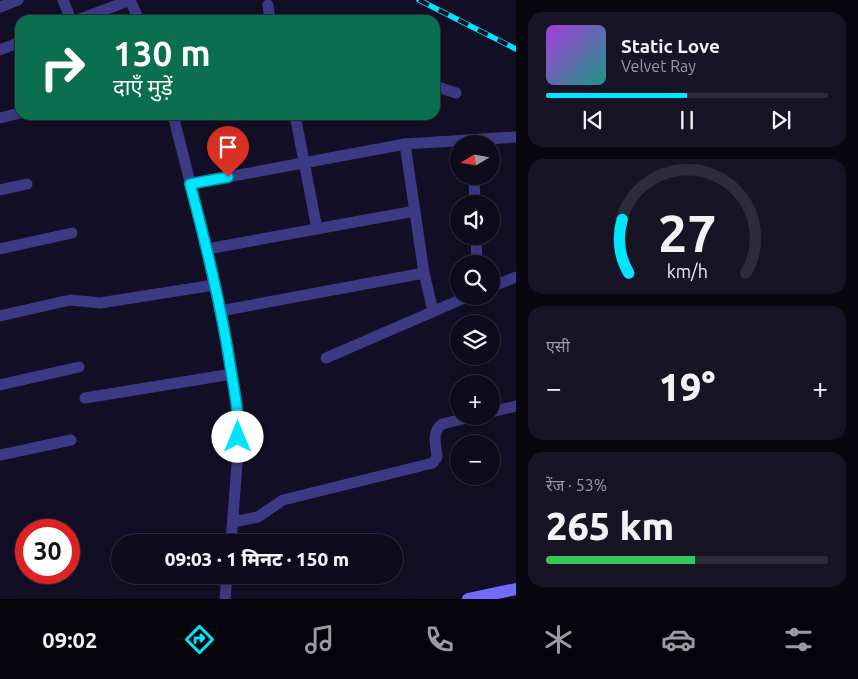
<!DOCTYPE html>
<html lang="hi">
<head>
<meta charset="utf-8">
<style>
	body { margin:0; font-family:Ubuntu,"Noto Sans Devanagari",sans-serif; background:#171425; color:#f1f3f6; height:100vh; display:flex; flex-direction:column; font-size:19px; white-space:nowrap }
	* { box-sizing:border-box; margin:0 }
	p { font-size:16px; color:#9b9ba3 }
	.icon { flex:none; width:28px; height:28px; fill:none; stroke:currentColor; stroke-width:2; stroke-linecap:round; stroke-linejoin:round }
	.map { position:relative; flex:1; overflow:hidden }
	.sheet { display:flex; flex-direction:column; gap:12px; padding:12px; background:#08060f; width:342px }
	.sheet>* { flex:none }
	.banner { position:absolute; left:15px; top:15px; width:425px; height:105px; border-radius:15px; box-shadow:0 5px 20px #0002,0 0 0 1px #2e2b3b; background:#0b6e4f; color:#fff; overflow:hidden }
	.needle { width:32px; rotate:259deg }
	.fabs { position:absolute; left:450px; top:135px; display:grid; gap:10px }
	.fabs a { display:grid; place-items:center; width:50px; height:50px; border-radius:50%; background:#0e0b1c; box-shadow:0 5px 20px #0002,0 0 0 1px #2e2b3b; font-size:25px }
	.speed { position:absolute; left:15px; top:519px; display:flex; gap:10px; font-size:25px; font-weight:700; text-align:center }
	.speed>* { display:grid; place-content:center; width:65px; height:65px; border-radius:50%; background:#0e0b1c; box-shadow:0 5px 20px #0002,0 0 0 1px #2e2b3b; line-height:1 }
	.speed .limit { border:8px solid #d22; background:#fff; color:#111 }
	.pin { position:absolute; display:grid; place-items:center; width:42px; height:42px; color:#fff; margin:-51px -21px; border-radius:50% 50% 50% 0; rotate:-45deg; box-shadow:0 0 5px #0007 }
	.pin .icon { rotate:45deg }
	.me { position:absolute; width:55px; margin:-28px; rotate:0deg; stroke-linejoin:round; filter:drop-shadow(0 0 4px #0008) }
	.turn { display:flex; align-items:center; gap:18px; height:105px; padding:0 15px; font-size:22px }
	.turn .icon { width:65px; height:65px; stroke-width:2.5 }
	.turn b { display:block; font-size:35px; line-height:42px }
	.big { font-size:38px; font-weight:800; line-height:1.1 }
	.sheet .card { flex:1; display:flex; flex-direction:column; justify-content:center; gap:8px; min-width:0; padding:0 18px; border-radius:15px; background:#171425 }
	.sheet .dial { align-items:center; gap:0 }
	.dial svg { height:130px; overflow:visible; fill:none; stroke:#2e2b3b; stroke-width:7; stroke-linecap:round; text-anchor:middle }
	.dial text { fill:#f1f3f6; stroke:none }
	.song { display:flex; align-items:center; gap:15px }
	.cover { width:60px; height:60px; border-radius:8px; background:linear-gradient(135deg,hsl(280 70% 55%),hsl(170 70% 35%)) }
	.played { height:5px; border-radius:2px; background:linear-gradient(90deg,#00e5ff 50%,#2e2b3b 50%) }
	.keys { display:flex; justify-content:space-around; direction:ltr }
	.heat { display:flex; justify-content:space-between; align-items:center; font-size:28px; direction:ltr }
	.charge { height:8px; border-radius:4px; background:linear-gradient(90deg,#34c759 53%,#2e2b3b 0) }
	.trip { position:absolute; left:111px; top:534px; width:292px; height:50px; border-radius:25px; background:#0e0b1c; box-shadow:0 5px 20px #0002,0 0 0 1px #2e2b3b; font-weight:800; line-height:50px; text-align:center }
	.tabs { display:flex; height:80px; justify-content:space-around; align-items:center; background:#06040b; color:#9b9ba3 }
	.tabs .icon { width:35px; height:35px }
	.tabs .selected { color:#00e5ff }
	.tabs b { font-size:22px; color:#f1f3f6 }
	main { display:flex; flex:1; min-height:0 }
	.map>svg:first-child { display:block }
</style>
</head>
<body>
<main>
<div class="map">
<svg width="516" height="599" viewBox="0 0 516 599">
	<rect width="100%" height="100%" fill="#130f26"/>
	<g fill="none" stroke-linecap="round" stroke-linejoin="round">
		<g stroke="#3d3a85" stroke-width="11">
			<polyline points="63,0 71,20"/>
			<polyline points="130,0 139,20"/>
			<polyline points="268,5 270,20"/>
			<polyline points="0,7 18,0"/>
			<polyline points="78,20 130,0"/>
			<polyline points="0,50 20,42"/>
			<polyline points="435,86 456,93"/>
			<polyline points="173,115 207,249 226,338 237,403 238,451 231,542"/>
			<polyline points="295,115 317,229"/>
			<polyline points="0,118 20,113"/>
			<polyline points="405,144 424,273 433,311"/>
			<polyline points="474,176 475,204"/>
			<polyline points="190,184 405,144 516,137"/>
			<polyline points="0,190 27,184"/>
			<polyline points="476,236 477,264"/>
			<polyline points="0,249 72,233"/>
			<polyline points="207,249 415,211"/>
			<polyline points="491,287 516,277"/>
			<polyline points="220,311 424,273"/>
			<polyline points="0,316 70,300 100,303 214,285"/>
			<polyline points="326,358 469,296"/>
			<polyline points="0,385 79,367"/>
			<polyline points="85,398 232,374"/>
			<polyline points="491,412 516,406"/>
			<polyline points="0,455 71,440"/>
			<path d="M233 522 258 517 283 500 433 463 437 457C436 445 431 433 442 424L475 416"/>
			<polyline points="225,599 227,575"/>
		</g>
		<polyline stroke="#6f6bff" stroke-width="12" points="468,599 516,589"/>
		<g stroke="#00e5ff" stroke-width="5.5">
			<polyline id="rail" points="419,0 516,49"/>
		</g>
		<use href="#rail" stroke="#130f26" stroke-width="4" stroke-dasharray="11" stroke-linecap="butt"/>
	</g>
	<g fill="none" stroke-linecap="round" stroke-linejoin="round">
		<g stroke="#0095a6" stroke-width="12">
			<path id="route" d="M228 177 190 184C206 244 221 304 230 365 234 389 239 412 238 437"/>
		</g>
		<use href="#route" stroke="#00e5ff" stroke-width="9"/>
	</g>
</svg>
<div class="fabs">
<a><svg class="needle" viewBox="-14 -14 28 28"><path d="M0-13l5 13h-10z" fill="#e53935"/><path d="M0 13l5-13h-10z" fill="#9b9ba3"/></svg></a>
<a><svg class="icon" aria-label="sound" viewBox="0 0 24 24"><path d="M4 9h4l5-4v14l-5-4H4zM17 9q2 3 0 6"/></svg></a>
<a><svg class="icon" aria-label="search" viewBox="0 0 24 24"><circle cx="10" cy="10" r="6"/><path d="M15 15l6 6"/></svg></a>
<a><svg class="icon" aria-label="layers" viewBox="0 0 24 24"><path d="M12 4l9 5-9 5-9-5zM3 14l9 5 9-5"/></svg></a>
<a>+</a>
<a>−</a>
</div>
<div class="speed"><div class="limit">30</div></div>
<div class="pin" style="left:228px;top:177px;background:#d93025"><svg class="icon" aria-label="arrive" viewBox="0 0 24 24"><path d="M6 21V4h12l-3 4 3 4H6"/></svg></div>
<svg class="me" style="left:238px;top:437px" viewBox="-20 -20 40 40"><circle r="19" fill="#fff"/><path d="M0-13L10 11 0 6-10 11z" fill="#00e5ff"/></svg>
<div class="trip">09:03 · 1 मिनट · 150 m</div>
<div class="banner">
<div class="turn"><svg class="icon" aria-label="right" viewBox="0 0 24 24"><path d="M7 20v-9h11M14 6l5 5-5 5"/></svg><div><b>130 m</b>दाएँ मुड़ें</div></div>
</div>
</div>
<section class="sheet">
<div class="card">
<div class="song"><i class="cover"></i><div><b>Static Love</b><p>Velvet Ray</p></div></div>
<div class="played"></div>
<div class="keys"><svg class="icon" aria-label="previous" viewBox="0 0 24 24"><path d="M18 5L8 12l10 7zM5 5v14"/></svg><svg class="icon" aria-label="pause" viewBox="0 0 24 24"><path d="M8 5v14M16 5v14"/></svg><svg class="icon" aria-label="next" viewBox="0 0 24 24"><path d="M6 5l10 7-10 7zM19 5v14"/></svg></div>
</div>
<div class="card dial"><svg viewBox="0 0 100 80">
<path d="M14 69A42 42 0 1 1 86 69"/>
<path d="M14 69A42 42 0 0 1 10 36" stroke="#00e5ff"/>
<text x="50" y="56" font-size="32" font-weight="700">27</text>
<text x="50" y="72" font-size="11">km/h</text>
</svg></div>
<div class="card"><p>एसी</p>
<div class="heat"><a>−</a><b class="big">19°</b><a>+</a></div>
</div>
<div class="card"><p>रेंज · 53%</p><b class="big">265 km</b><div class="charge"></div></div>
</section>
</main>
<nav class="tabs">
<b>09:02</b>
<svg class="icon selected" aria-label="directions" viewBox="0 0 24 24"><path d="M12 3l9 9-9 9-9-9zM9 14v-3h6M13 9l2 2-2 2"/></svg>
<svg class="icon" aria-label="music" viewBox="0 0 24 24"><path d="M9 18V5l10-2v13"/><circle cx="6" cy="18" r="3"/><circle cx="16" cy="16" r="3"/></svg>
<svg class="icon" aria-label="phone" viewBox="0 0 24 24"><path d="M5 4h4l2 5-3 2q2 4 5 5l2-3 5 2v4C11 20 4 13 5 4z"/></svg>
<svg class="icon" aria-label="climate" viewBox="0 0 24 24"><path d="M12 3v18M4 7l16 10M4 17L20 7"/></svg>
<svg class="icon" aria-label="car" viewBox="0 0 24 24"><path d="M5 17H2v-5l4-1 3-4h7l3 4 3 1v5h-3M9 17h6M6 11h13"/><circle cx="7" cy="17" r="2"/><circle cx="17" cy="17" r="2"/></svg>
<svg class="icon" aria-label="filters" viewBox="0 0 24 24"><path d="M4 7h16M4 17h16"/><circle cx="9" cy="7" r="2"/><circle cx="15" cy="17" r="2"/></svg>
</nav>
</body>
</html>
